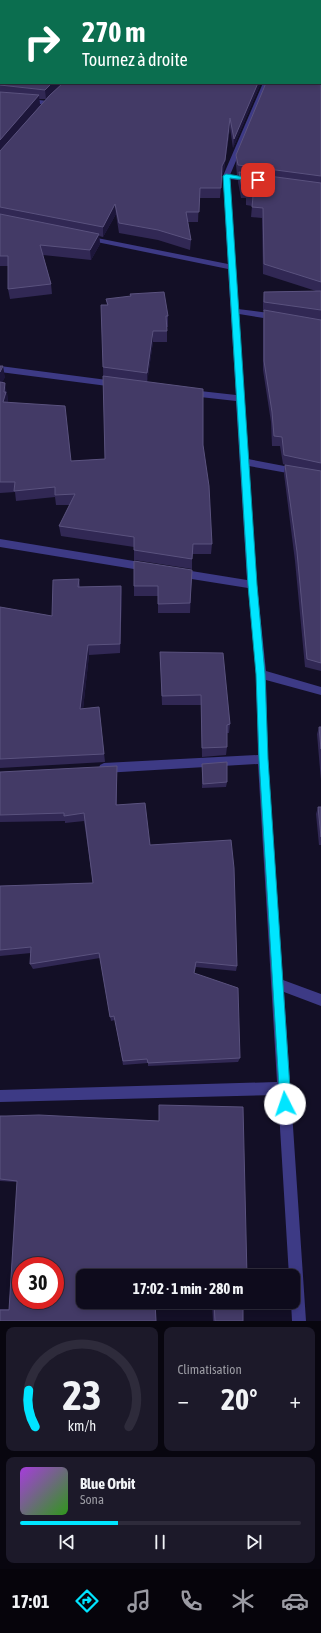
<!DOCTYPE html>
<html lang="fr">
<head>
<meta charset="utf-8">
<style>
	body { margin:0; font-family:"Asap Condensed",sans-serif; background:#1c1929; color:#f1f3f6; height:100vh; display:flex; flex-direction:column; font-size:15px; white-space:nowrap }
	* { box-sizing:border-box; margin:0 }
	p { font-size:13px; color:#9b9ba3 }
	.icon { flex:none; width:22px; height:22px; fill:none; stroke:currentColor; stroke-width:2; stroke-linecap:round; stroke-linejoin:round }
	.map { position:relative; height:1321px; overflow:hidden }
	.drawer { display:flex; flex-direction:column; gap:6px; padding:6px; background:#08060f; flex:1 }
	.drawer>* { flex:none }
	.banner { position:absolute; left:0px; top:0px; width:321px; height:84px; box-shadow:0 2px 6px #0003,0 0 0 1px #2e2b3b; background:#0b6e4f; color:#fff; overflow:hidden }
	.speed { position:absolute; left:12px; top:1257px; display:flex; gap:8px; font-size:20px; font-weight:700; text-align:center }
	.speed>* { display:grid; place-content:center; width:52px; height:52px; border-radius:50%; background:#0e0b1c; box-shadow:0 2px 6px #0003,0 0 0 1px #2e2b3b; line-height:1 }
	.speed .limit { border:6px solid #d22; background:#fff; color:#111 }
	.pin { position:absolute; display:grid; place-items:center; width:34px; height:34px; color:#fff; margin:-17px; border-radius:8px; box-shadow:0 2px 6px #0006 }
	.me { position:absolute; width:44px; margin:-22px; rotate:356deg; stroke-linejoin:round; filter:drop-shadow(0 0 3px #0008) }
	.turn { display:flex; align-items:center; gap:14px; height:84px; padding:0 16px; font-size:18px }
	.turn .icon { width:52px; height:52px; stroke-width:2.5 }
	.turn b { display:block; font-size:28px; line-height:34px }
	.big { font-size:30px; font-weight:700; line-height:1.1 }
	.drawer .widget { flex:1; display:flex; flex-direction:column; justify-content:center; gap:6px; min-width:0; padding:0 14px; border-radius:8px; background:#1c1929 }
	.drawer .dial { align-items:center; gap:0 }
	.dial svg { height:104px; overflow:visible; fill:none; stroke:#2e2b3b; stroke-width:7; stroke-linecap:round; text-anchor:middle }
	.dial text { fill:#f1f3f6; stroke:none }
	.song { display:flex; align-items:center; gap:12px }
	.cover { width:48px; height:48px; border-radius:6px; background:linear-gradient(135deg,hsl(280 70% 55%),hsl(110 70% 35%)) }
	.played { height:4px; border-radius:2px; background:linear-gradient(90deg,#00e5ff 35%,#2e2b3b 35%) }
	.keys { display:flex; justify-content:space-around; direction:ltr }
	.heat { display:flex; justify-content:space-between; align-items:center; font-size:22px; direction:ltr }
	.drawer .tiles { flex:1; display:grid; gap:6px; grid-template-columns:1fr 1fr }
	.widget:last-child { grid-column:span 2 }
	.trip { position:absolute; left:76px; top:1269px; width:224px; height:40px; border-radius:8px; background:#0e0b1c; box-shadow:0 2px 6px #0003,0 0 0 1px #2e2b3b; font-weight:700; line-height:40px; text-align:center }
	.tabs { display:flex; height:64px; justify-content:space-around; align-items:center; background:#06040b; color:#9b9ba3 }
	.tabs .icon { width:28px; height:28px }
	.tabs .active { color:#00e5ff }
	.tabs b { font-size:18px; color:#f1f3f6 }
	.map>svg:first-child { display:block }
</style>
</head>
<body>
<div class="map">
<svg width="321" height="1321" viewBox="0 0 321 1321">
	<rect width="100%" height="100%" fill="#130f26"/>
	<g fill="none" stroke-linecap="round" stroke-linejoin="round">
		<g fill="#3d3a85" fill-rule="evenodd">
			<polygon points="263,83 269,83 230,175 252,178 255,180 252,182 230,179 238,309 276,314 280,317 276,320 239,314 248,459 321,473 321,479 249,466 257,585 266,671 321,687 321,695 266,680 268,759 283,980 321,994 321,1006 284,992 306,1321 292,1321 291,1302 293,1302 293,1276 289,1276 278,1095 0,1102 0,1090 277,1082 258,764 104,773 100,771 99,768 100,765 104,763 258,755 256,674 248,588 179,577 176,576 174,573 176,570 179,569 247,580 236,401 191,396 187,393 191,390 236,395 228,269 87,240 83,238 87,236 228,264 223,176"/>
			<polygon points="0,96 48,101 51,103 48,105 0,100"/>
			<polygon points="0,366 115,381 119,384 115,387 0,372"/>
			<polygon points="0,539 146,563 149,564 151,567 149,570 146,571 0,547"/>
		</g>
	</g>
	<g fill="#312854" fill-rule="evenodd">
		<path d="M0 0H321V671L305 667 295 561 284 474 285 465 283 464 280 446H272L271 422 263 370V320L264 311H263V302L264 292 316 291 263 274 262 218 251 217 252 206 246 205V198H241L238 182 239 175H237L236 165V155L320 83 1 1 63 83H261L233 148 230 128 224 170 222 176 220 198H199L198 222H188L191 240 190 250 158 240 119 233 116 214 103 237 99 236 100 244 91 260 43 255 51 284 52 294 10 299 8 289V266H0ZM39 99H46L18 130 40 105Z"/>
		<polygon points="130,294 168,316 168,327 167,327 167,342 153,342 147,382 203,445 212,544 211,554 192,554 192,569 134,560 134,547 61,536 59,526 70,505 56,505 55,497 16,501 15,492 0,493 0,366 5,377 2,382 7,393 8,403 71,461 105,459 103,367 107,305 106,299 131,297"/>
		<polygon points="192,570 190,613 158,613 158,596 134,596 134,586"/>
		<polygon points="79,579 80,587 121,586 122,596 120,653 89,655 83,709 99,707 105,762 0,768 0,607 52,616"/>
		<polygon points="160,652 230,724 229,733 227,733 227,747 226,755 202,757 201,705 162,705"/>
		<polygon points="319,727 321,727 321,781 317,734"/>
		<polygon points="202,764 227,782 226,787 202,788"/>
		<polygon points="0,772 117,774 117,804 150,845 237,966 236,971 196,967 194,973 240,1058 238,1062 148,1066 148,1063 123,1065 115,1020 111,1021 100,958 33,969 30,964 31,953 0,956 0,886 93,883 84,821 65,823 65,821 0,822"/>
		<polygon points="318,807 321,807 321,845 319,845 316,814"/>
		<polygon points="243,1107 83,1276 0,1321 0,1309 9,1309 17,1182 0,1181 0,1116 159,1121"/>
		<polygon points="212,1302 248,1302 243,1302 243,1321 213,1321"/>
	</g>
	<g fill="#1d163a">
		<polygon points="52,83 63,83 46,99 45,90"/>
		<polygon points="258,83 261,83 233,148 234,139"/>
		<polygon points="39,95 40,105 0,152 0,140"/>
		<polygon points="230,118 230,128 224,170 222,176 222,166"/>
		<polygon points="115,204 116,214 103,237 103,227"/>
		<polygon points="99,234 100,244 91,260 90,250"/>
		<polygon points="153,331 153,342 147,384 147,373"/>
		<polygon points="3,366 5,377 0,388 0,372"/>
		<polygon points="5,383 7,393 8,403 3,402 4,392"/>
		<polygon points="121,586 122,596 120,653 120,644"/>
		<polygon points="88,645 89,655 82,718 80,709"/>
	</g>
	<g fill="#433a66" stroke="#5a527e" fill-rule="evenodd">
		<polygon points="0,0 321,0 321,66 320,66 320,1 1,1 1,83 52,83 45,90 0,85"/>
		<polygon points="320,67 321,71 321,176 238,165 236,155 266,83 320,83"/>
		<polygon points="63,83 258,83 234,139 230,118 225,160 222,166 221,188 200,188 199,212 186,212 191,240 158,230 119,223 115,204 103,227 0,207 0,151 50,95"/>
		<polygon points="0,92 39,95 0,140"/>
		<polygon points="239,172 321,183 321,282 264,264 263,208 252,207 253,196 247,196 247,188 242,188"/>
		<polygon points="0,214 99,234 90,250 40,245 51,284 8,289 8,256 0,256"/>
		<polygon points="321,291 321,310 264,302 264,292"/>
		<polygon points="164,292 168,316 166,316 167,331 153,331 147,373 103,367 101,305 108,305 106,299 131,296 130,294"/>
		<polygon points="264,310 321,320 321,463 284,455 282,437 274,436 272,412 264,361"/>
		<polygon points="0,366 3,366 0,372"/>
		<polygon points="103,376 203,389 203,445 209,486 212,544 193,544 192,559 134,550 134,537 59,526 75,494 55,495 55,487 14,491 15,482 0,482 0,382 5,383 4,392 6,392 3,402 65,406 71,461 105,459"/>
		<polygon points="285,465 321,471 321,663 307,659 297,552"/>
		<polygon points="134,561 192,570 190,603 158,604 158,586 134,586"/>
		<polygon points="79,579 78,587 121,586 120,644 88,645 80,709 99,707 104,754 0,759 0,607 52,616 53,580"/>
		<polygon points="160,652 223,653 230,724 227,725 227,747 202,748 201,695 162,696"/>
		<polygon points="319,727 321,727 321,749"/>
		<polygon points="227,762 227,782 203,784 202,764"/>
		<polygon points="117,766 116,805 145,803 150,845 231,840 234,868 237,966 196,962 194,973 238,988 240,1058 148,1063 147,1059 123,1061 114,1016 110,1017 99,953 30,964 31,947 0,950 0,886 93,883 84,813 64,816 64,813 0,815 0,772"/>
		<polygon points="318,807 321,807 321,837"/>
		<path d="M159 1105 243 1107 247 1276H83V1302H155L156 1321H0V1310H9L17 1181 0 1179V1116H6L39 1115 159 1121ZM21 1266H55V1300H21Z"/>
		<polygon points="214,1302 248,1302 243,1302 243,1321 215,1321"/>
	</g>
	<polygon fill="#00e5ff" stroke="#0095a6" points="226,174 258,179 261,180 258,182 230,178 257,585 265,674 268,759 291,1104 290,1108 285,1109 281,1108 280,1104 259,759 256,674 248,585 223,176"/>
</svg>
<div class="speed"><div class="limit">30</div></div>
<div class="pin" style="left:258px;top:180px;background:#d93025"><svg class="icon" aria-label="arrive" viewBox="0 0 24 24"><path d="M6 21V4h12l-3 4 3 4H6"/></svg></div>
<svg class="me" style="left:285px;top:1104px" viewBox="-20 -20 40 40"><circle r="19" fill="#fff"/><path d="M0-13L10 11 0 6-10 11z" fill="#00e5ff"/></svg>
<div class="trip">17:02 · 1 min · 280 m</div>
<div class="banner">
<div class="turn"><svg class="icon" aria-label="right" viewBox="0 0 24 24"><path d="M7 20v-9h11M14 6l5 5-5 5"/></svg><div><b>270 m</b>Tournez à droite</div></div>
</div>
</div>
<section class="drawer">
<div class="tiles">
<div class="widget dial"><svg viewBox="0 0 100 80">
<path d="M14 69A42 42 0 1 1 86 69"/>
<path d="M14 69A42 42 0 0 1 9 41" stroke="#00e5ff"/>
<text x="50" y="56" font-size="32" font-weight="700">23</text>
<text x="50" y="72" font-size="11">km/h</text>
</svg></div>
<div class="widget"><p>Climatisation</p>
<div class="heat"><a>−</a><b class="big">20°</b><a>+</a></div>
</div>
<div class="widget">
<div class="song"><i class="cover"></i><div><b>Blue Orbit</b><p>Sona</p></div></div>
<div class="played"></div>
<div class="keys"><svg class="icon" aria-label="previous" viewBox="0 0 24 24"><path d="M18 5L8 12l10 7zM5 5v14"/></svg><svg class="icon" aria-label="pause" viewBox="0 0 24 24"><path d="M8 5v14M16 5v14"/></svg><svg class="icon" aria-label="next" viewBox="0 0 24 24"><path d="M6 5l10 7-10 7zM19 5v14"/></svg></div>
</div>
</div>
</section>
<nav class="tabs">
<b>17:01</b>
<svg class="icon active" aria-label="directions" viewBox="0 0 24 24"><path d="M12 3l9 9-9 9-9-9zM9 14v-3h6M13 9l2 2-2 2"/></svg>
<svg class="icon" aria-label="music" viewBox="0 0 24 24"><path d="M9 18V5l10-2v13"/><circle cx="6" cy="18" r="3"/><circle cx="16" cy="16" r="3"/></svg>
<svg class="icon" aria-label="phone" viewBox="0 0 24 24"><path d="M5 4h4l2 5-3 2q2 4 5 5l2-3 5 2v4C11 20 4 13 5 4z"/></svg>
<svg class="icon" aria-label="climate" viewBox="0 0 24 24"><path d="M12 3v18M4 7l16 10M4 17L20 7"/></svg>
<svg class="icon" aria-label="car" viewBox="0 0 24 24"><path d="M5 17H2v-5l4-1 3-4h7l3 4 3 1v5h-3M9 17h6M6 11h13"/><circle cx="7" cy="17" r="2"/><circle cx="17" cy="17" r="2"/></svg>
</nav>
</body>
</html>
